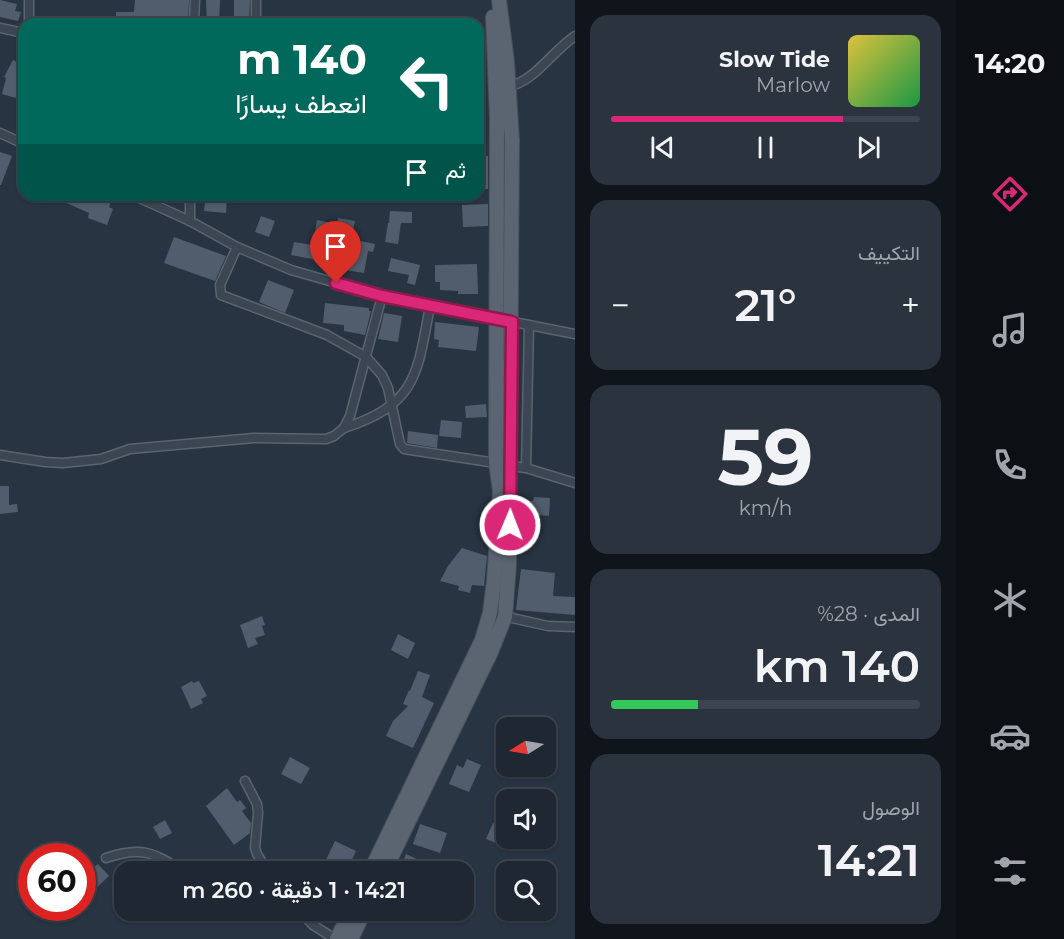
<!DOCTYPE html>
<html lang="ar">
<head>
<meta charset="utf-8">
<style>
	body { margin:0; font-family:Montserrat,Vazirmatn,sans-serif; background:#2b333e; color:#f1f3f6; direction:rtl; height:100vh; display:flex; flex-direction:column; font-size:22px; white-space:nowrap }
	* { box-sizing:border-box; margin:0 }
	p { font-size:20px; color:#a1a5ac }
	.icon { flex:none; width:33px; height:33px; fill:none; stroke:currentColor; stroke-width:2; stroke-linecap:round; stroke-linejoin:round }
	.map { position:relative; flex:1; overflow:hidden; direction:ltr }
	.sheet { display:flex; flex-direction:column; gap:15px; padding:15px; background:#10151c; width:381px }
	.sheet>* { flex:none }
	.hud { position:absolute; left:18px; top:18px; width:466px; height:183px; border-radius:18px; box-shadow:0 2px 4px #0004,0 0 0 2px #3c444d; direction:rtl; background:#00695c; color:#fff; overflow:hidden }
	.needle { width:39px; rotate:259deg }
	.tools { position:absolute; left:496px; top:717px; display:grid; gap:12px }
	.tools a { display:grid; place-items:center; width:60px; height:60px; border-radius:12px; background:#1e2732; box-shadow:0 2px 4px #0004,0 0 0 2px #3c444d; font-size:30px }
	.speed { position:absolute; left:18px; top:843px; display:flex; gap:12px; font-size:30px; font-weight:700; text-align:center }
	.speed>* { display:grid; place-content:center; width:78px; height:78px; border-radius:50%; background:#1e2732; box-shadow:0 2px 4px #0004,0 0 0 2px #3c444d; line-height:1 }
	.speed .limit { border:9px solid #d22; background:#fff; color:#111 }
	.pin { position:absolute; display:grid; place-items:center; width:51px; height:51px; color:#fff; margin:-62px -26px; border-radius:50% 50% 50% 0; rotate:-45deg; box-shadow:0 0 6px #0007 }
	.pin .icon { rotate:45deg }
	.me { position:absolute; width:66px; margin:-33px; rotate:1deg; stroke-linejoin:round; filter:drop-shadow(0 0 4px #0008) }
	.turn { display:flex; align-items:center; gap:21px; height:126px; padding:0 18px; font-size:27px }
	.turn .icon { width:78px; height:78px; stroke-width:2.5 }
	.turn b { display:block; font-size:42px; line-height:51px }
	.then { display:flex; align-items:center; height:57px; padding:0 18px; background:#0003; gap:12px; font-size:22px }
	.big { font-size:45px; font-weight:600; line-height:1.1 }
	.sheet .widget { flex:1; display:flex; flex-direction:column; justify-content:center; gap:9px; min-width:0; padding:0 21px; border-radius:18px; background:#2b333e }
	.sheet .dial { align-items:center; gap:0 }
	.dial b { font-size:78px; line-height:1 }
	.song { display:flex; align-items:center; gap:18px }
	.cover { width:72px; height:72px; border-radius:9px; background:linear-gradient(135deg,hsl(50 70% 55%),hsl(140 70% 35%)) }
	.played { height:6px; border-radius:3px; background:linear-gradient(90deg,#db2777 75%,#3c444d 75%) }
	.keys { display:flex; justify-content:space-around; direction:ltr }
	.heat { display:flex; justify-content:space-between; align-items:center; font-size:33px; direction:ltr }
	.charge { height:9px; border-radius:4px; background:linear-gradient(90deg,#34c759 28%,#3c444d 0) }
	.trip { position:absolute; left:114px; top:861px; width:360px; height:60px; border-radius:18px; background:#1e2732; box-shadow:0 2px 4px #0004,0 0 0 2px #3c444d; font-weight:600; line-height:60px; text-align:center; direction:rtl }
	main { display:flex; flex:1; min-height:0 }
	.tabs { display:flex; flex-direction:column; width:108px; justify-content:space-around; align-items:center; background:#0c1014; color:#a1a5ac }
	.tabs .icon { width:42px; height:42px }
	.tabs .selected { color:#db2777 }
	.tabs b { font-size:27px; color:#f1f3f6 }
	.map>svg:first-child { display:block }
</style>
</head>
<body>
<main>
<nav class="tabs">
<b>14:20</b>
<svg class="icon selected" aria-label="directions" viewBox="0 0 24 24"><path d="M12 3l9 9-9 9-9-9zM9 14v-3h6M13 9l2 2-2 2"/></svg>
<svg class="icon" aria-label="music" viewBox="0 0 24 24"><path d="M9 18V5l10-2v13"/><circle cx="6" cy="18" r="3"/><circle cx="16" cy="16" r="3"/></svg>
<svg class="icon" aria-label="phone" viewBox="0 0 24 24"><path d="M5 4h4l2 5-3 2q2 4 5 5l2-3 5 2v4C11 20 4 13 5 4z"/></svg>
<svg class="icon" aria-label="climate" viewBox="0 0 24 24"><path d="M12 3v18M4 7l16 10M4 17L20 7"/></svg>
<svg class="icon" aria-label="car" viewBox="0 0 24 24"><path d="M5 17H2v-5l4-1 3-4h7l3 4 3 1v5h-3M9 17h6M6 11h13"/><circle cx="7" cy="17" r="2"/><circle cx="17" cy="17" r="2"/></svg>
<svg class="icon" aria-label="filters" viewBox="0 0 24 24"><path d="M4 7h16M4 17h16"/><circle cx="9" cy="7" r="2"/><circle cx="15" cy="17" r="2"/></svg>
</nav>
<section class="sheet">
<div class="widget">
<div class="song"><i class="cover"></i><div><b>Slow Tide</b><p>Marlow</p></div></div>
<div class="played"></div>
<div class="keys"><svg class="icon" aria-label="previous" viewBox="0 0 24 24"><path d="M18 5L8 12l10 7zM5 5v14"/></svg><svg class="icon" aria-label="pause" viewBox="0 0 24 24"><path d="M8 5v14M16 5v14"/></svg><svg class="icon" aria-label="next" viewBox="0 0 24 24"><path d="M6 5l10 7-10 7zM19 5v14"/></svg></div>
</div>
<div class="widget"><p>التكييف</p>
<div class="heat"><a>−</a><b class="big">21°</b><a>+</a></div>
</div>
<div class="widget dial"><b>59</b><p>km/h</p></div>
<div class="widget"><p>المدى · 28%</p><b class="big">140 km</b><div class="charge"></div></div>
<div class="widget"><p>الوصول</p><b class="big">14:21</b></div>
</section>
<div class="map">
<svg width="575" height="939" viewBox="0 0 575 939">
	<rect width="100%" height="100%" fill="#283442"/>
	<g fill="#515d6d">
		<polygon points="0,0 17,4 15,11 21,12 18,21 0,17"/>
		<polygon points="135,0 189,0 188,24 116,21 116,12 134,12"/>
		<polygon points="206,0 220,0 219,24 207,24"/>
		<polygon points="234,0 250,0 249,24 234,24"/>
		<polygon points="13,60 24,66 24,86 20,85 16,98 2,94 6,78 4,77"/>
		<polygon points="0,152 12,156 1,185 0,185"/>
		<polygon points="478,155 488,156 488,189 478,189"/>
		<polygon points="64,195 105,195 103,199 111,202 109,207 113,209 107,225 88,218 89,213 62,201"/>
		<polygon points="202,195 227,196 226,213 204,211 205,203 202,203"/>
		<polygon points="488,204 488,226 463,227 462,205"/>
		<polygon points="390,211 412,212 412,223 401,223 398,244 385,242 388,223 389,223"/>
		<polygon points="261,216 275,221 269,237 255,232"/>
		<polygon points="338,218 355,221 351,239 375,244 373,252 368,251 364,273 327,267 328,262 291,255 294,242 313,245 317,220 337,224"/>
		<polygon points="174,237 226,256 215,281 164,263"/>
		<polygon points="391,258 420,265 415,285 407,283 409,275 388,271"/>
		<polygon points="477,264 478,294 458,294 458,291 440,290 440,282 435,282 435,265"/>
		<polygon points="268,280 294,290 285,313 259,302"/>
		<polygon points="325,303 369,308 369,311 371,311 365,335 344,331 344,325 323,323"/>
		<polygon points="384,313 402,316 398,342 378,339"/>
		<polygon points="435,322 479,327 476,351 438,347 439,340 434,339"/>
		<polygon points="486,404 487,417 466,418 465,406"/>
		<polygon points="441,420 462,422 461,438 439,436"/>
		<polygon points="408,431 438,435 437,448 407,443"/>
		<polygon points="0,486 9,486 9,505 17,504 18,512 0,514"/>
		<polygon points="534,497 550,498 549,516 526,514 528,501 533,501"/>
		<polygon points="462,548 487,556 484,586 472,585 470,593 458,590 459,586 440,581 448,566"/>
		<polygon points="521,569 555,573 553,596 575,597 575,615 516,610"/>
		<polygon points="262,616 265,625 262,626 265,635 255,638 258,644 248,648 240,625"/>
		<polygon points="398,634 415,643 408,659 391,650"/>
		<polygon points="418,671 430,675 422,697 434,703 413,748 386,736 393,721 408,706 403,704 409,690 410,691"/>
		<polygon points="192,681 193,683 199,681 207,696 201,699 203,703 191,709 181,687"/>
		<polygon points="290,757 310,768 301,784 281,774"/>
		<polygon points="467,759 481,765 469,792 449,784 457,765 463,768"/>
		<polygon points="227,788 237,802 240,800 246,808 242,811 251,823 250,833 234,845 206,806"/>
		<polygon points="165,820 172,833 160,839 153,827"/>
		<polygon points="493,823 507,828 507,838 516,838 512,849 486,839"/>
		<polygon points="420,824 447,833 440,853 413,844"/>
		<polygon points="335,841 356,851 346,872 338,872 324,864"/>
		<polygon points="406,854 432,866 429,872 399,872"/>
		<polygon points="82,862 91,870 98,864 109,876 91,893 82,884"/>
	</g>
	<g fill="none" stroke-linecap="round" stroke-linejoin="round">
		<g stroke="#5a646f" stroke-width="11">
			<g id="minor">
				<polyline points="256,0 256,24"/>
				<polyline points="29,24 29,0"/>
				<polyline points="194,24 195,0"/>
				<polyline points="0,28 24,33"/>
				<path d="M507 87C536 81 551 52 575 36"/>
				<polyline points="0,133 24,144"/>
				<polyline points="133,195 190,221 237,247 291,270 382,296 575,334"/>
				<polyline points="190,221 190,195"/>
				<polyline points="237,247 220,285 221,295 327,335 366,357 382,375 388,388 400,444 404,449 496,463"/>
				<path d="M344 428C417 404 417 375 430 306"/>
				<polyline points="0,455 45,462 63,463 101,459 130,449 254,438 326,439 334,436 344,428 350,416 382,296"/>
				<polyline points="510,466 526,468 575,483"/>
				<polyline points="526,468 529,325"/>
				<polyline points="490,613 548,626 575,627"/>
				<polyline points="245,781 257,804 258,813 255,848 257,854 268,872"/>
				<path d="M106 858C141 846 154 852 183 872"/>
				<polyline points="247,872 249,872"/>
				<polyline points="299,910 313,925 335,939"/>
			</g>
		</g>
		<g stroke="#464f5b" stroke-width="16">
			<g id="primary">
				<polyline points="370,872 482,640 490,613 494,581 500,491 496,463 497,118 493,17"/>
				<polyline points="384,872 491,652 505,617 509,565 512,140 507,62 499,0"/>
				<polyline points="337,939 351,910"/>
				<polyline points="351,939 365,910"/>
			</g>
		</g>
		<use href="#minor" stroke="#3c4652" stroke-width="8"/>
		<use href="#primary" stroke="#5b6572" stroke-width="14"/>
	</g>
	<g fill="none" stroke-linecap="round" stroke-linejoin="round">
		<g stroke="#8e194d" stroke-width="15">
			<polyline id="route" points="336,283 382,296 512,322 510,525"/>
		</g>
		<use href="#route" stroke="#db2777" stroke-width="10"/>
	</g>
</svg>
<div class="tools">
<a><svg class="needle" viewBox="-14 -14 28 28"><path d="M0-13l5 13h-10z" fill="#e53935"/><path d="M0 13l5-13h-10z" fill="#a1a5ac"/></svg></a>
<a><svg class="icon" aria-label="sound" viewBox="0 0 24 24"><path d="M4 9h4l5-4v14l-5-4H4zM17 9q2 3 0 6"/></svg></a>
<a><svg class="icon" aria-label="search" viewBox="0 0 24 24"><circle cx="10" cy="10" r="6"/><path d="M15 15l6 6"/></svg></a>
</div>
<div class="speed"><div class="limit">60</div></div>
<div class="pin" style="left:336px;top:283px;background:#d93025"><svg class="icon" aria-label="arrive" viewBox="0 0 24 24"><path d="M6 21V4h12l-3 4 3 4H6"/></svg></div>
<svg class="me" style="left:510px;top:525px" viewBox="-20 -20 40 40"><circle r="17" fill="#db2777" stroke="#fff" stroke-width="3"/><path d="M0-11L8 9 0 5-8 9z" fill="#fff"/></svg>
<div class="trip">14:21 · 1 دقيقة · 260 m</div>
<div class="hud">
<div class="turn"><svg class="icon" aria-label="left" viewBox="0 0 24 24"><path d="M17 20v-9H6M10 6l-5 5 5 5"/></svg><div><b>140 m</b>انعطف يسارًا</div></div>
<div class="then">ثم<svg class="icon" aria-label="arrive" viewBox="0 0 24 24"><path d="M6 21V4h12l-3 4 3 4H6"/></svg></div>
</div>
</div>
</main>
</body>
</html>
